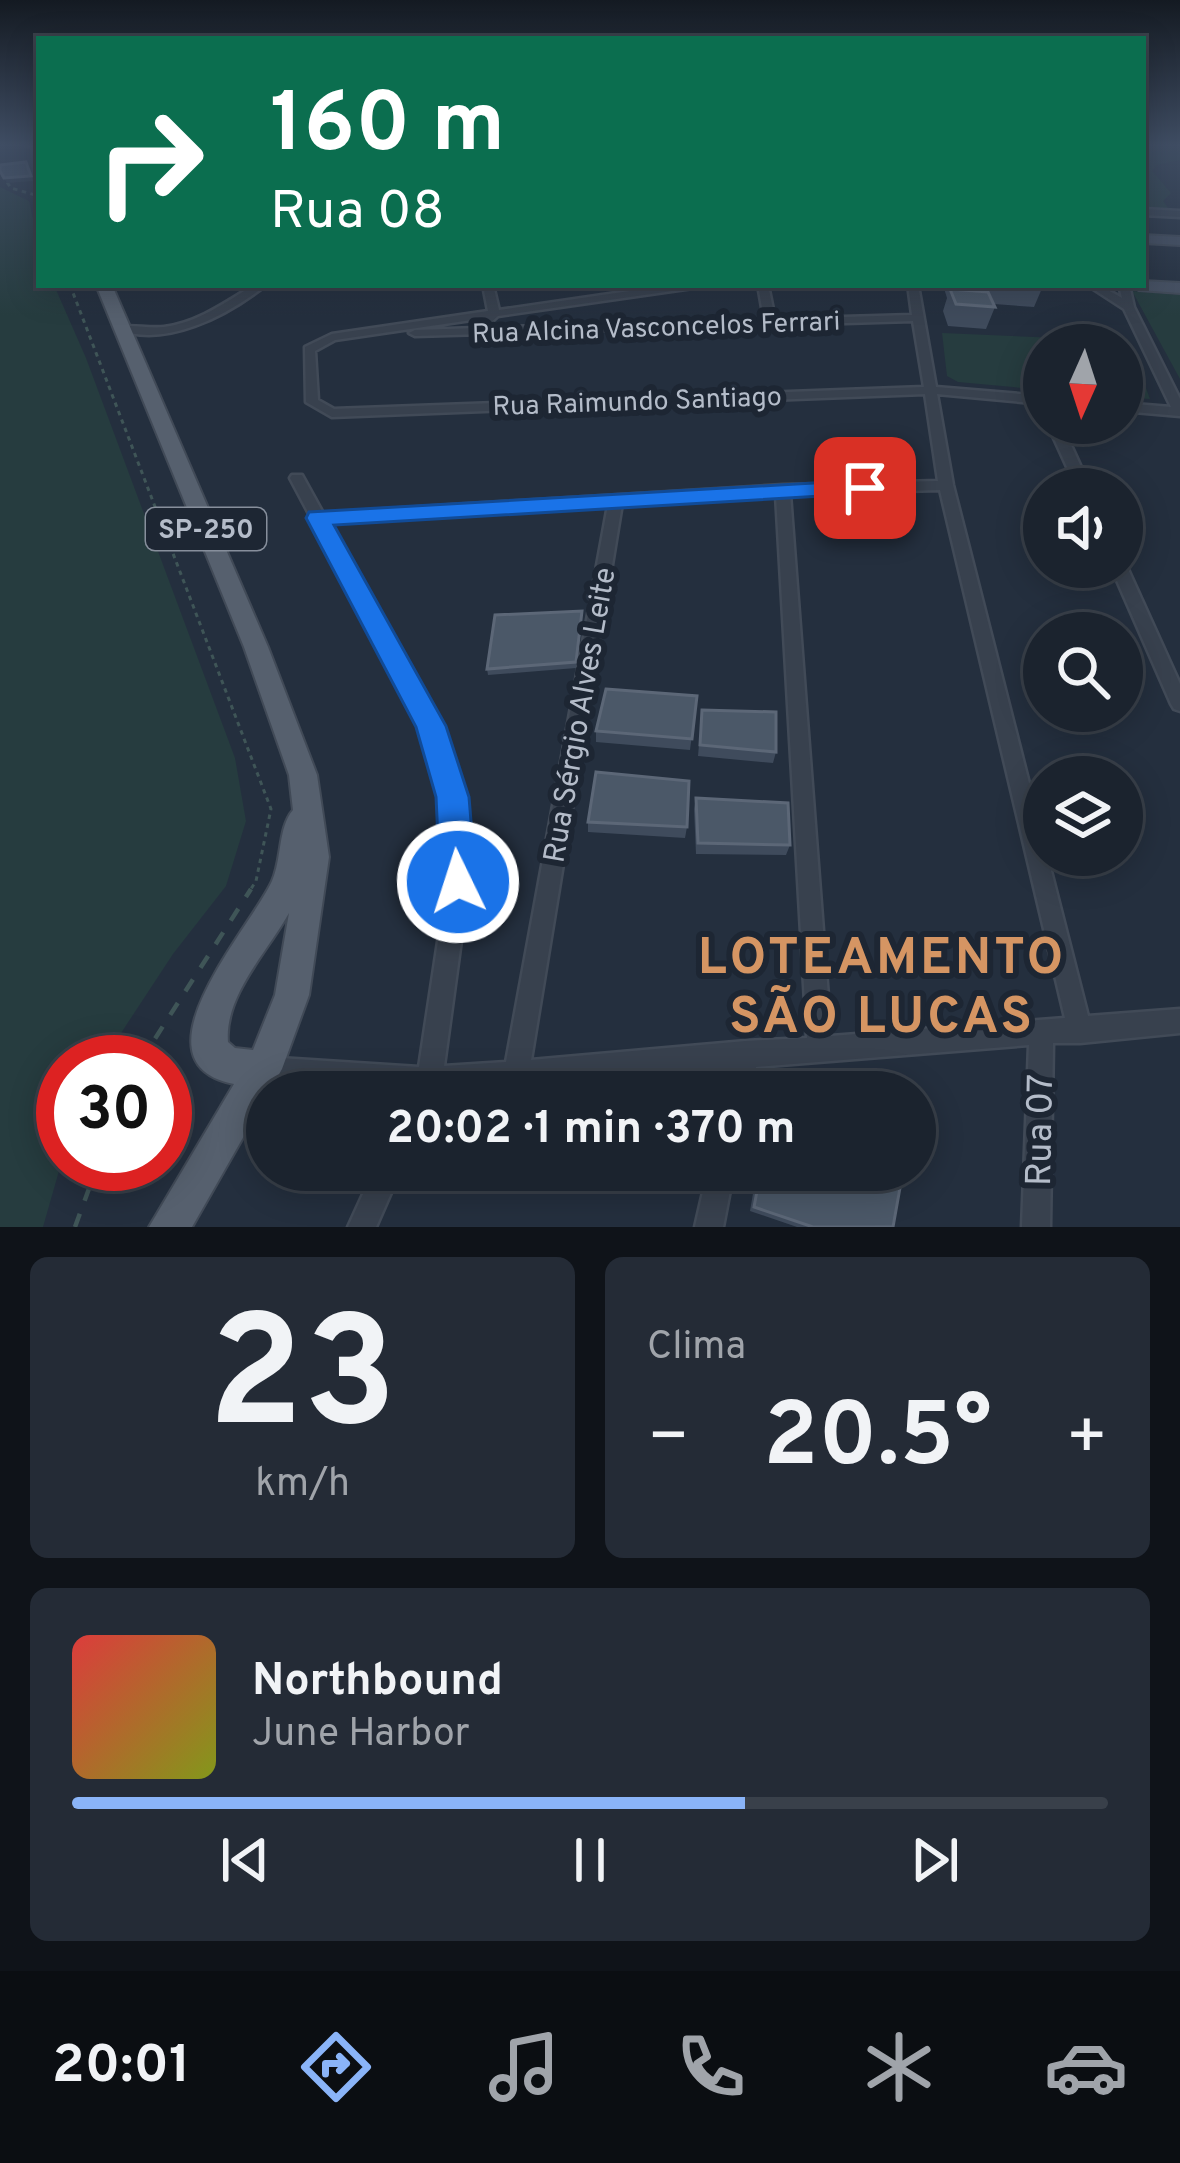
<!DOCTYPE html>
<html lang="pt">
<head>
<meta charset="utf-8">
<style>
	body { margin:0; font-family:Overpass,sans-serif; background:#242b36; color:#f1f3f6; height:100vh; display:flex; flex-direction:column; font-size:45px; white-space:nowrap }
	* { box-sizing:border-box; margin:0 }
	p { font-size:39px; color:#a0a4aa }
	.icon { flex:none; width:66px; height:66px; fill:none; stroke:currentColor; stroke-width:2; stroke-linecap:round; stroke-linejoin:round }
	.map { position:relative; height:1227px; overflow:hidden }
	.side { display:flex; flex-direction:column; gap:30px; padding:30px; background:#0f1319; flex:1 }
	.side>* { flex:none }
	.guide { position:absolute; left:36px; top:36px; width:1110px; height:252px; border-radius:0px; box-shadow:0 6px 30px #0003,0 0 0 3px #39404a; background:#0b6e4f; color:#fff; overflow:hidden }
	.needle { width:78px; rotate:183deg }
	.fabs { position:absolute; left:1023px; top:324px; display:grid; gap:24px }
	.fabs a { display:grid; place-items:center; width:120px; height:120px; border-radius:50%; background:#1b232e; box-shadow:0 6px 30px #0003,0 0 0 3px #39404a; font-size:60px }
	.speed { position:absolute; left:36px; top:1035px; display:flex; gap:24px; font-size:60px; font-weight:700; text-align:center }
	.speed>* { display:grid; place-content:center; width:156px; height:156px; border-radius:50%; background:#1b232e; box-shadow:0 6px 30px #0003,0 0 0 3px #39404a; line-height:1 }
	.speed .limit { border:18px solid #d22; background:#fff; color:#111 }
	.pin { position:absolute; display:grid; place-items:center; width:102px; height:102px; color:#fff; margin:-51px; border-radius:24px; box-shadow:0 6px 18px #0006 }
	.me { position:absolute; width:132px; margin:-66px; rotate:356deg; stroke-linejoin:round; filter:drop-shadow(0 0 9px #0008) }
	.turn { display:flex; align-items:center; gap:42px; height:252px; padding:0 36px; font-size:54px }
	.turn .icon { width:156px; height:156px; stroke-width:2.5 }
	.turn b { display:block; font-size:84px; line-height:102px }
	.big { font-size:90px; font-weight:700; line-height:1.1 }
	.side .tile { flex:1; display:flex; flex-direction:column; justify-content:center; gap:18px; min-width:0; padding:0 42px; border-radius:18px; background:#242b36 }
	.side .dial { align-items:center; gap:0 }
	.dial b { font-size:156px; line-height:1 }
	.song { display:flex; align-items:center; gap:36px }
	.cover { width:144px; height:144px; border-radius:18px; background:linear-gradient(135deg,hsl(0 70% 55%),hsl(70 70% 35%)) }
	.played { height:12px; border-radius:6px; background:linear-gradient(90deg,#8ab4f8 65%,#39404a 65%) }
	.keys { display:flex; justify-content:space-around; direction:ltr }
	.heat { display:flex; justify-content:space-between; align-items:center; font-size:66px; direction:ltr }
	.side .tiles { flex:1; display:grid; gap:30px; grid-template-columns:1fr 1fr }
	.tile:last-child { grid-column:span 2 }
	.trip { position:absolute; left:246px; top:1071px; width:690px; height:120px; border-radius:60px; background:#1b232e; box-shadow:0 6px 30px #0003,0 0 0 3px #39404a; font-weight:700; line-height:120px; text-align:center }
	.dock { display:flex; height:192px; justify-content:space-around; align-items:center; background:#0b0e12; color:#a0a4aa }
	.dock .icon { width:84px; height:84px }
	.dock .current { color:#8ab4f8 }
	.dock b { font-size:54px; color:#f1f3f6 }
	.map>svg:first-child { display:block }
</style>
</head>
<body>
<div class="map">
<svg width="1180" height="1227" viewBox="0 0 1180 1227">
	<rect width="100%" height="100%" fill="#242f3e"/>
	<g fill="#263c3f">
		<polygon points="1143,144 1180,144 1180,160 1157,165 1152,171 1171,193 1163,201 1169,209 1143,208"/>
		<polygon points="0,187 29,201 39,245 39,285 54,285 86,358 235,758 246,821 226,886 173,954 102,1062 63,1062 63,1157 43,1227 0,1227"/>
		<polygon points="1132,291 1180,295 1180,379"/>
		<polygon points="942,333 1129,341 1150,399 1122,397 1122,345 1044,345 1044,390 958,382 947,376"/>
	</g>
	<g fill="none" stroke-linecap="round" stroke-linejoin="round">
		<g stroke="#414a57" stroke-width="5">
			<g id="street">
				<polygon points="1143,209 1180,211 1180,217 1143,215"/>
				<path d="M254 285H266C228 315 164 350 115 328 129 323 147 329 164 327 197 323 226 302 254 285Z"/>
				<path d="M483 285H493L499 310 671 285H698L693 288 498 316 488 325 482 322 485 318 335 340 315 351 318 400 334 409 924 387 913 321 415 336 409 333 415 330 764 319 758 285H768L775 319 912 315 908 285H918L936 387 1044 396V404L937 394 953 485 1044 842V855H1047L1088 1016 1180 1009V1033L1080 1043H1053L1050 1227H1022L1029 1045 756 1067 751 1092H725L730 1069 437 1092 264 1081 255 1078 252 1069 255 1060 264 1057 419 1067 447 882 442 797 422 727 290 478 292 475H302L323 513 783 485 938 481 925 394 332 417 306 402 305 347 332 334 488 311ZM940 490 1065 1018 831 1036 790 494ZM776 495 807 1038 746 1041 531 1060 622 504ZM608 505 506 1062 444 1066 469 882 462 797 440 726 328 522Z"/>
				<polygon points="1087,285 1099,285 1122,298 1119,285 1129,285 1134,307 1180,399 1180,416 1122,411 1122,403 1171,407 1124,309"/>
				<polygon points="1047,423 1061,423 1091,489 1077,489"/>
				<polygon points="1122,562 1127,567 1180,684 1180,711 1174,709 1171,704 1111,567 1122,567"/>
				<polygon points="374,1170 401,1170 376,1227 348,1227"/>
				<polygon points="708,1170 734,1170 723,1227 695,1227"/>
			</g>
		</g>
		<g stroke="#414a57" stroke-width="4">
			<g id="secondary">
				<polygon points="1143,235 1180,237 1180,245 1143,243"/>
				<polygon points="1143,281 1180,283 1180,293 1139,290 1131,285 1143,285"/>
			</g>
		</g>
		<g stroke="#414a57" stroke-width="4">
			<g id="primary">
				<polygon points="21,144 39,144 39,151"/>
				<path d="M96 285H112L268 647 317 775 329 857 309 995 282 1069 192 1227H149L234 1084C127 1063 252 926 272 881 282 859 278 827 293 810L289 775 244 647ZM289 913 275 995 253 1050 235 1048 228 1042C224 996 268 951 289 913Z"/>
			</g>
		</g>
		<g stroke="#3f5557" stroke-width="3" stroke-dasharray="4.5 4.5" stroke-linecap="butt">
			<polyline points="2,175 11,188 35,195 39,205"/>
			<polyline points="70,285 271,809 256,881 249,892"/>
		</g>
		<g stroke="#3f5557" stroke-width="4.5" stroke-dasharray="14 14" stroke-linecap="butt">
			<polyline points="140,1062 251,889"/>
			<polyline points="75,1227 98,1164"/>
		</g>
		<use href="#street" fill="#38414e" fill-rule="evenodd"/>
		<use href="#secondary" fill="#465061" fill-rule="evenodd"/>
		<use href="#primary" fill="#56606e" fill-rule="evenodd"/>
	</g>
	<g fill="#3f4b5c">
		<polygon points="943,285 1043,285 1043,286 1034,307 994,304 995,307 986,329 948,326 943,311 947,298"/>
		<polygon points="582,611 576,668 488,675 487,669"/>
		<polygon points="697,696 690,750 596,742 596,731"/>
		<polygon points="702,710 776,752 773,763 698,756"/>
		<polygon points="696,798 790,845 786,855 696,854 694,809"/>
		<polygon points="588,822 687,827 685,838 588,832"/>
		<polygon points="757,1170 903,1171 893,1227 797,1227 750,1211"/>
	</g>
	<polygon fill="#2f3b4b" points="31,176 33,181 7,183 4,178"/>
	<g fill="#4b5868" stroke="#5c6777" stroke-width="3">
		<polygon points="26,162 31,176 4,178 0,171 0,165"/>
		<polygon points="950,289 988,292 995,307 956,304"/>
		<polygon points="582,611 576,662 487,669 495,615"/>
		<polygon points="606,689 697,696 692,739 596,731"/>
		<polygon points="702,710 776,712 776,752 700,745"/>
		<polygon points="596,772 689,781 687,827 588,822"/>
		<polygon points="696,798 788,803 790,845 698,843"/>
		<polygon points="761,1170 903,1171 893,1227 813,1227 754,1207"/>
	</g>
	<linearGradient id="sky" x2="0" y2="1"><stop stop-color="#141a22"/><stop offset="0.46" stop-color="#3f4d63"/><stop offset="1" stop-color="#3f4d63" stop-opacity="0"/></linearGradient>
	<rect width="1180" height="315" fill="url(#sky)"/>
	<polygon fill="#1a73e8" stroke="#114b97" stroke-width="3" points="865,480 876,488 873,493 334,525 446,726 469,797 476,882 471,894 458,899 446,894 440,882 436,797 416,727 306,518 309,512"/>
	<g text-anchor="middle" stroke-width="12" stroke-linejoin="round" paint-order="stroke">
		<g font-size="27" fill="#b4bcc9" stroke="#1d2633">
			<text transform="translate(656 327) rotate(-2)" y="9">Rua Alcina Vasconcelos Ferrari</text>
			<text transform="translate(637 401) rotate(-2)" y="9">Rua Raimundo Santiago</text>
		</g>
		<rect fill="#1d2633" stroke="#878f9c" stroke-width="3" x="146" y="508" width="120" height="42" rx="9"/>
		<g font-size="27" font-weight="bold" fill="#b4bcc9">
			<text x="206" y="538">SP-250</text>
		</g>
		<g font-size="30" fill="#b4bcc9" stroke="#1d2633">
			<text transform="translate(579 715) rotate(-80)" y="10">Rua Sérgio Alves Leite</text>
		</g>
		<g font-size="36" fill="#b4bcc9" stroke="#1d2633">
			<text transform="translate(1038 1130) rotate(-89)" y="13">Rua 07</text>
		</g>
		<g font-size="51" font-weight="bold" letter-spacing="3" fill="#d59563" stroke="#1d2633">
			<text x="882" y="973">LOTEAMENTO<tspan x="882" dy="59">SÃO LUCAS</tspan></text>
		</g>
	</g>
</svg>
<div class="fabs">
<a><svg class="needle" viewBox="-14 -14 28 28"><path d="M0-13l5 13h-10z" fill="#e53935"/><path d="M0 13l5-13h-10z" fill="#a0a4aa"/></svg></a>
<a><svg class="icon" aria-label="sound" viewBox="0 0 24 24"><path d="M4 9h4l5-4v14l-5-4H4zM17 9q2 3 0 6"/></svg></a>
<a><svg class="icon" aria-label="search" viewBox="0 0 24 24"><circle cx="10" cy="10" r="6"/><path d="M15 15l6 6"/></svg></a>
<a><svg class="icon" aria-label="layers" viewBox="0 0 24 24"><path d="M12 4l9 5-9 5-9-5zM3 14l9 5 9-5"/></svg></a>
</div>
<div class="speed"><div class="limit">30</div></div>
<div class="pin" style="left:865px;top:488px;background:#d93025"><svg class="icon" aria-label="arrive" viewBox="0 0 24 24"><path d="M6 21V4h12l-3 4 3 4H6"/></svg></div>
<svg class="me" style="left:458px;top:882px" viewBox="-20 -20 40 40"><circle r="17" fill="#1a73e8" stroke="#fff" stroke-width="3"/><path d="M0-11L8 9 0 5-8 9z" fill="#fff"/></svg>
<div class="trip">20:02 · 1 min · 370 m</div>
<div class="guide">
<div class="turn"><svg class="icon" aria-label="right" viewBox="0 0 24 24"><path d="M7 20v-9h11M14 6l5 5-5 5"/></svg><div><b>160 m</b>Rua 08</div></div>
</div>
</div>
<section class="side">
<div class="tiles">
<div class="tile dial"><b>23</b><p>km/h</p></div>
<div class="tile"><p>Clima</p>
<div class="heat"><a>−</a><b class="big">20.5°</b><a>+</a></div>
</div>
<div class="tile">
<div class="song"><i class="cover"></i><div><b>Northbound</b><p>June Harbor</p></div></div>
<div class="played"></div>
<div class="keys"><svg class="icon" aria-label="previous" viewBox="0 0 24 24"><path d="M18 5L8 12l10 7zM5 5v14"/></svg><svg class="icon" aria-label="pause" viewBox="0 0 24 24"><path d="M8 5v14M16 5v14"/></svg><svg class="icon" aria-label="next" viewBox="0 0 24 24"><path d="M6 5l10 7-10 7zM19 5v14"/></svg></div>
</div>
</div>
</section>
<nav class="dock">
<b>20:01</b>
<svg class="icon current" aria-label="directions" viewBox="0 0 24 24"><path d="M12 3l9 9-9 9-9-9zM9 14v-3h6M13 9l2 2-2 2"/></svg>
<svg class="icon" aria-label="music" viewBox="0 0 24 24"><path d="M9 18V5l10-2v13"/><circle cx="6" cy="18" r="3"/><circle cx="16" cy="16" r="3"/></svg>
<svg class="icon" aria-label="phone" viewBox="0 0 24 24"><path d="M5 4h4l2 5-3 2q2 4 5 5l2-3 5 2v4C11 20 4 13 5 4z"/></svg>
<svg class="icon" aria-label="climate" viewBox="0 0 24 24"><path d="M12 3v18M4 7l16 10M4 17L20 7"/></svg>
<svg class="icon" aria-label="car" viewBox="0 0 24 24"><path d="M5 17H2v-5l4-1 3-4h7l3 4 3 1v5h-3M9 17h6M6 11h13"/><circle cx="7" cy="17" r="2"/><circle cx="17" cy="17" r="2"/></svg>
</nav>
</body>
</html>
